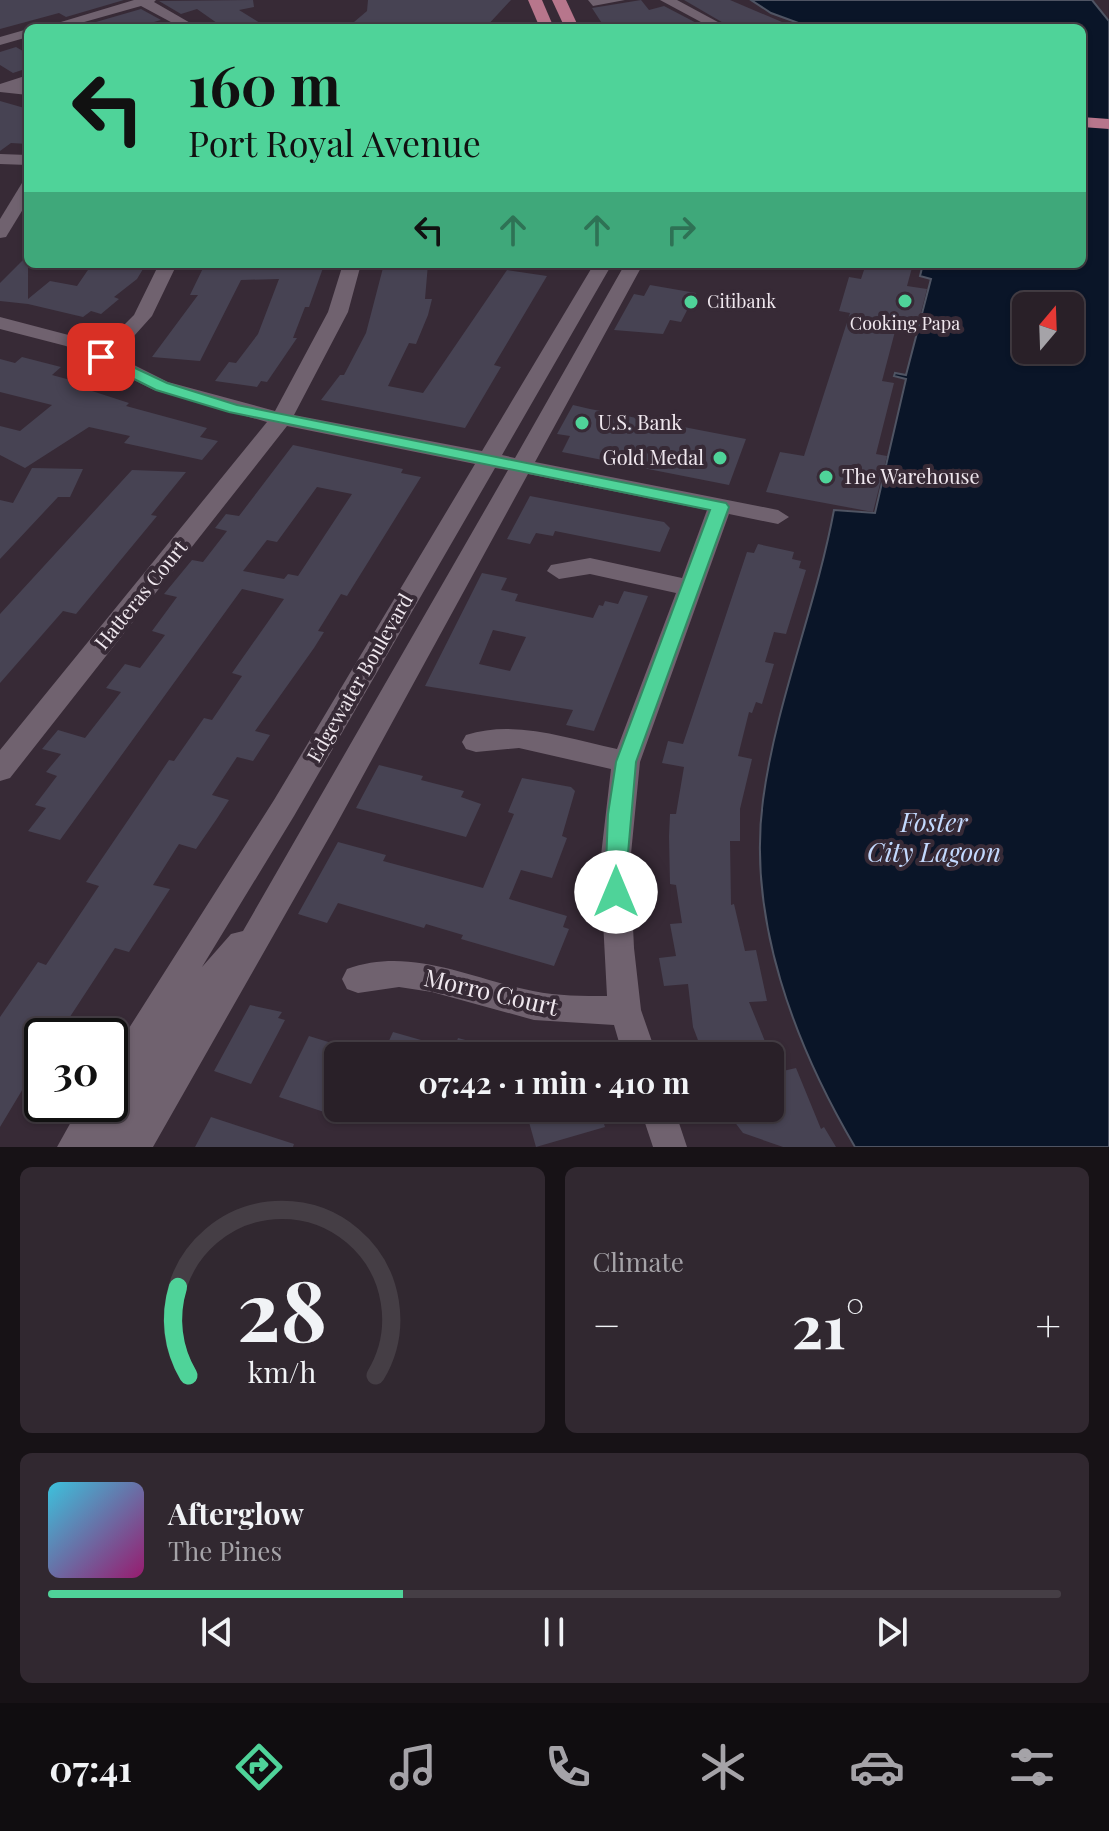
<!DOCTYPE html>
<html lang="en">
<head>
<meta charset="utf-8">
<style>
	body { margin:0; font-family:"Playfair Display",serif; background:#312830; color:#f1f3f6; height:100vh; display:flex; flex-direction:column; font-size:30px; white-space:nowrap }
	* { box-sizing:border-box; margin:0 }
	p { font-size:26px; color:#a5a3a8 }
	.icon { flex:none; width:44px; height:44px; fill:none; stroke:currentColor; stroke-width:2; stroke-linecap:round; stroke-linejoin:round }
	.map { position:relative; height:1147px; overflow:hidden }
	.details { display:flex; flex-direction:column; gap:20px; padding:20px; background:#171216; flex:1 }
	.details>* { flex:none }
	.top-card { position:absolute; left:24px; top:24px; width:1062px; height:244px; border-radius:12px; box-shadow:0 2px 6px #0004,0 0 0 2px #453e45; background:#4fd399; color:#111; overflow:hidden }
	.needle { width:52px; rotate:19deg }
	.buttons { position:absolute; left:1012px; top:292px; display:grid; gap:16px }
	.buttons a { display:grid; place-items:center; width:72px; height:72px; border-radius:12px; background:#292028; box-shadow:0 2px 6px #0004,0 0 0 2px #453e45; font-size:40px }
	.speed { position:absolute; left:24px; top:1018px; display:flex; gap:16px; font-size:40px; font-weight:700; text-align:center }
	.speed>* { display:grid; place-content:center; width:104px; height:104px; border-radius:50%; background:#292028; box-shadow:0 2px 6px #0004,0 0 0 2px #453e45; line-height:1 }
	.speed .limit { border:4px solid #111; border-radius:12px; background:#fff; color:#111 }
	.pin { position:absolute; display:grid; place-items:center; width:68px; height:68px; color:#fff; margin:-34px; border-radius:16px; box-shadow:0 4px 12px #0006 }
	.me { position:absolute; width:88px; margin:-44px; rotate:0deg; stroke-linejoin:round; filter:drop-shadow(0 0 6px #0008) }
	.turn { display:flex; align-items:center; gap:28px; height:168px; padding:0 32px; font-size:36px }
	.turn .icon { width:104px; height:104px; stroke-width:2.5 }
	.turn b { display:block; font-size:56px; line-height:68px }
	.lanes { display:flex; align-items:center; height:76px; padding:0 32px; background:#0003; justify-content:center; gap:40px; direction:ltr }
	.lanes .off { opacity:.35 }
	.big { font-size:60px; font-weight:700; line-height:1.1 }
	.details .tile { flex:1; display:flex; flex-direction:column; justify-content:center; gap:12px; min-width:0; padding:0 28px; border-radius:12px; background:#312830 }
	.details .dial { align-items:center; gap:0 }
	.dial svg { height:208px; overflow:visible; fill:none; stroke:#453e45; stroke-width:7; stroke-linecap:round; text-anchor:middle }
	.dial text { fill:#f1f3f6; stroke:none }
	.song { display:flex; align-items:center; gap:24px }
	.cover { width:96px; height:96px; border-radius:12px; background:linear-gradient(135deg,hsl(190 70% 55%),hsl(320 70% 35%)) }
	.played { height:8px; border-radius:4px; background:linear-gradient(90deg,#4fd399 35%,#453e45 35%) }
	.keys { display:flex; justify-content:space-around; direction:ltr }
	.heat { display:flex; justify-content:space-between; align-items:center; font-size:44px; direction:ltr }
	.details .tiles { flex:1; display:grid; gap:20px; grid-template-columns:1fr 1fr }
	.tile:last-child { grid-column:span 2 }
	.trip { position:absolute; left:324px; top:1042px; width:460px; height:80px; border-radius:12px; background:#292028; box-shadow:0 2px 6px #0004,0 0 0 2px #453e45; font-weight:700; line-height:80px; text-align:center }
	.tab-bar { display:flex; height:128px; justify-content:space-around; align-items:center; background:#100d10; color:#a5a3a8 }
	.tab-bar .icon { width:56px; height:56px }
	.tab-bar .current { color:#4fd399 }
	.tab-bar b { font-size:36px; color:#f1f3f6 }
	.map>svg:first-child { display:block }
</style>
</head>
<body>
<div class="map">
<svg width="1109" height="1147" viewBox="0 0 1109 1147">
	<rect width="100%" height="100%" fill="#372a36"/>
	<path fill="#0a1528" stroke="#4f5463" stroke-width="2" fill-rule="evenodd" d="M751 0H1092L1109 21V1147H855C795 1045 747 920 763 800 776 702 816 607 834 510L875 513 906 379 894 376 895 373 906 375 931 279 920 276 923 264H1082V28H812L771 13ZM1026 306H1070V350H1026Z"/>
	<g fill="#474353" fill-rule="evenodd">
		<polygon points="0,0 124,0 66,17 59,13 0,29"/>
		<polygon points="253,0 254,7 239,10 268,28 224,28 197,9 181,14 159,1"/>
		<polygon points="368,0 511,0 485,28 347,28 367,11"/>
		<polygon points="641,0 649,10 664,6 706,28 605,28 592,8"/>
		<polygon points="684,0 730,0 796,28 732,28"/>
		<polygon points="141,9 161,20 133,28 82,26"/>
		<polygon points="16,47 28,54 28,68 13,73 0,65 0,52"/>
		<polygon points="0,101 28,109 28,144 11,143 0,151"/>
		<polygon points="28,255 28,299 50,281 77,286 92,264 146,264 137,279 114,297 119,299 101,314 91,311 83,317 28,304 0,301 0,283"/>
		<polygon points="205,264 313,264 312,269 323,268 309,307 305,307 293,338 297,338 267,382 261,381 257,387 215,381 229,362 236,363 258,334 279,279 241,280 200,361 152,357 198,295 190,295"/>
		<polygon points="384,264 428,264 425,299 432,299 428,315 416,344 409,343 388,386 423,393 507,270 547,276 494,365 501,367 465,428 321,400 340,375 344,375 366,333"/>
		<polygon points="866,264 913,264 907,286 927,289 918,324 898,320 882,381 894,383 876,454 887,456 873,512 766,492 780,452 804,456 850,313 839,311 849,277 861,279"/>
		<polygon points="650,285 696,293 681,322 670,320 663,334 614,330 634,294 644,296"/>
		<polygon points="22,357 61,367 52,375 96,387 92,391 129,403 126,406 207,428 200,437 218,441 202,460 124,443 130,436 89,427 25,468 0,455 0,426 20,431 52,405 0,392 0,359 15,363"/>
		<polygon points="573,405 590,409 746,439 729,485 562,452 570,436 557,434"/>
		<path d="M293 445 403 469 401 473 421 477 347 596 341 594 318 631 324 632 314 648 255 731 270 735 253 761 237 757 212 795 229 800 216 820 196 849 179 844 153 885 170 889 129 952 115 948 62 1029 56 1036H42V1057L0 1127V1017L38 962 46 965 99 886 86 882 169 760 174 761 204 718 212 720 242 676 232 673 284 599 242 589 60 840 28 831 46 808 35 805 57 776 46 772 61 754 42 749 58 730 85 738 121 692 106 688 125 664 140 668 165 635 152 631 177 597 164 594 192 560 203 562 227 531 215 528 226 514 239 516ZM317 487 352 494 298 576 288 574 284 579 243 571 267 540 277 542Z"/>
		<polygon points="32,468 83,469 70,497 58,497 0,559 0,500 13,503"/>
		<polygon points="132,470 186,472 151,515 157,516 76,614 63,611 0,683 0,614"/>
		<polygon points="530,496 664,522 670,528 660,552 555,531 553,536 536,533 530,544 507,539"/>
		<polygon points="758,544 794,552 792,559 801,561 799,568 806,570 786,634 774,632 765,662 774,664 762,704 756,702 752,713 749,712 738,756 752,759 740,809 740,841 730,841 731,905 734,904 745,951 756,950 767,1001 749,1002 771,1056 704,1056 693,1027 688,984 664,986 659,958 676,956 670,924 682,923 676,885 670,884 669,836 670,814 676,814 684,767 662,763 668,741 683,744 747,552 754,553"/>
		<path d="M482 573 507 578 501 590 518 594 515 601 593 618 599 605 603 606 605 601 618 604 624 591 648 596 594 731 566 725 573 710 425 686ZM493 630 526 637 510 671 479 664Z"/>
		<polygon points="379,765 423,776 421,780 464,791 461,797 481,804 466,837 356,808"/>
		<polygon points="522,778 571,787 575,791 562,836 567,838 552,878 521,870 509,899 567,916 563,927 569,929 554,966 461,939 463,935 426,924 424,928 338,903 327,923 298,914 338,842 386,855 383,861 483,888 514,814 508,812"/>
		<polygon points="250,1005 282,1012 278,1018 285,1020 251,1084 214,1071"/>
		<polygon points="393,1032 421,1040 414,1056 382,1056"/>
		<polygon points="309,1036 338,1045 338,1100 327,1113 279,1097"/>
		<polygon points="458,1038 506,1051 505,1056 451,1056"/>
		<polygon points="796,1068 821,1129 824,1127 836,1147 783,1147 743,1133 724,1108 770,1108 770,1074"/>
		<polygon points="525,1108 599,1108 605,1127 536,1147"/>
		<polygon points="211,1117 294,1144 293,1147 195,1147"/>
	</g>
	<g fill="none" stroke-linecap="round" stroke-linejoin="round">
		<g fill="#70626f" fill-rule="evenodd">
			<polygon points="134,0 156,0 154,2 199,28 182,28 141,6 63,28 41,28"/>
			<polygon points="588,0 625,0 593,6"/>
			<polygon points="660,0 677,0 729,28 712,28"/>
			<polygon points="28,29 28,37 0,45 0,37"/>
			<polygon points="28,75 28,84 23,86 28,87 28,95 0,92 0,84"/>
			<polygon points="0,154 28,155 28,165 0,164"/>
			<polygon points="28,182 28,201 6,237 0,238 0,219 22,183"/>
			<path d="M159 264H177L152 316 116 356 168 382 275 411 328 312 343 264H361L348 312 294 415 482 451 594 264H612L502 455 515 458 625 264H643L535 462 778 510 789 517 778 524 729 514 640 762 630 864 634 948 641 1010 657 1056H623L614 1025 534 1020 432 992 399 987 358 993 347 989 342 979 347 969C411 946 471 979 533 991 558 996 583 996 607 996L600 864 611 769 519 748 476 752 466 749 462 742 466 735C516 719 568 739 617 749L676 593 590 574 559 579 547 571 551 565 590 558 682 578 707 510 528 474 335 827 153 1147H57L81 1104H110V1058L274 800 475 464 287 426 10 778 0 781V750L267 422 154 390 66 346 0 329V317L80 338 101 348 134 315ZM495 468 508 470 243 931 231 934 202 967 294 816Z"/>
			<polygon points="640,1108 674,1108 687,1147 653,1147"/>
		</g>
		<g fill="#b7768c" fill-rule="evenodd">
			<polygon points="528,0 542,0 554,28 540,28"/>
			<polygon points="552,0 566,0 579,28 565,28"/>
			<polygon points="1082,117 1109,119 1109,129 1082,127"/>
		</g>
	</g>
	<polygon fill="#4fd399" stroke="#338963" stroke-width="2" points="101,352 167,383 237,405 726,503 729,507 636,762 624,899 608,899 605,892 608,814 616,762 710,510 229,412 156,390 96,360 94,357"/>
	<g fill="#4fd399" stroke="#372a36" stroke-width="3">
		<circle cx="905" cy="301" r="8"/>
		<circle cx="691" cy="302" r="8"/>
		<circle cx="582" cy="423" r="8"/>
		<circle cx="720" cy="458" r="8"/>
		<circle cx="826" cy="477" r="8"/>
	</g>
	<g text-anchor="middle" stroke-width="8" stroke-linejoin="round" paint-order="stroke">
		<g font-size="18" fill="#efe7ee" stroke="#372a36" text-anchor="start">
			<text x="707" y="308">Citibank</text>
			<text x="905" y="330" text-anchor="middle">Cooking Papa</text>
		</g>
		<g font-size="20" fill="#efe7ee" stroke="#372a36" text-anchor="start">
			<text x="598" y="430">U.S. Bank</text>
			<text x="704" y="465" text-anchor="end">Gold Medal</text>
			<text x="842" y="484">The Warehouse</text>
		</g>
		<g font-size="20" fill="#efe7ee" stroke="#372a36">
			<text transform="translate(141 595) rotate(-51)" y="7">Hatteras Court</text>
			<text transform="translate(360 678) rotate(-60)" y="7">Edgewater Boulevard</text>
		</g>
		<g font-size="24" fill="#efe7ee" stroke="#372a36">
			<text transform="translate(491 993) rotate(13)" y="8">Morro Court</text>
		</g>
		<g font-size="26" font-style="italic" fill="#c3d9fe" stroke="#372a36">
			<text x="934" y="832">Foster<tspan x="934" dy="30">City Lagoon</tspan></text>
		</g>
	</g>
</svg>
<div class="buttons">
<a><svg class="needle" viewBox="-14 -14 28 28"><path d="M0-13l5 13h-10z" fill="#e53935"/><path d="M0 13l5-13h-10z" fill="#a5a3a8"/></svg></a>
</div>
<div class="speed"><div class="limit">30</div></div>
<div class="pin" style="left:101px;top:357px;background:#d93025"><svg class="icon" aria-label="arrive" viewBox="0 0 24 24"><path d="M6 21V4h12l-3 4 3 4H6"/></svg></div>
<svg class="me" style="left:616px;top:892px" viewBox="-20 -20 40 40"><circle r="19" fill="#fff"/><path d="M0-13L10 11 0 6-10 11z" fill="#4fd399"/></svg>
<div class="trip">07:42 · 1 min · 410 m</div>
<div class="top-card">
<div class="turn"><svg class="icon" aria-label="left" viewBox="0 0 24 24"><path d="M17 20v-9H6M10 6l-5 5 5 5"/></svg><div><b>160 m</b>Port Royal Avenue</div></div>
<div class="lanes"><svg class="icon" aria-label="left" viewBox="0 0 24 24"><path d="M17 20v-9H6M10 6l-5 5 5 5"/></svg><svg class="icon off" aria-label="ahead" viewBox="0 0 24 24"><path d="M12 20V5M6 11l6-6 6 6"/></svg><svg class="icon off" aria-label="ahead" viewBox="0 0 24 24"><path d="M12 20V5M6 11l6-6 6 6"/></svg><svg class="icon off" aria-label="right" viewBox="0 0 24 24"><path d="M7 20v-9h11M14 6l5 5-5 5"/></svg></div>
</div>
</div>
<section class="details">
<div class="tiles">
<div class="tile dial"><svg viewBox="0 0 100 80">
<path d="M14 69A42 42 0 1 1 86 69"/>
<path d="M14 69A42 42 0 0 1 10 35" stroke="#4fd399"/>
<text x="50" y="56" font-size="32" font-weight="700">28</text>
<text x="50" y="72" font-size="11">km/h</text>
</svg></div>
<div class="tile"><p>Climate</p>
<div class="heat"><a>−</a><b class="big">21°</b><a>+</a></div>
</div>
<div class="tile">
<div class="song"><i class="cover"></i><div><b>Afterglow</b><p>The Pines</p></div></div>
<div class="played"></div>
<div class="keys"><svg class="icon" aria-label="previous" viewBox="0 0 24 24"><path d="M18 5L8 12l10 7zM5 5v14"/></svg><svg class="icon" aria-label="pause" viewBox="0 0 24 24"><path d="M8 5v14M16 5v14"/></svg><svg class="icon" aria-label="next" viewBox="0 0 24 24"><path d="M6 5l10 7-10 7zM19 5v14"/></svg></div>
</div>
</div>
</section>
<nav class="tab-bar">
<b>07:41</b>
<svg class="icon current" aria-label="directions" viewBox="0 0 24 24"><path d="M12 3l9 9-9 9-9-9zM9 14v-3h6M13 9l2 2-2 2"/></svg>
<svg class="icon" aria-label="music" viewBox="0 0 24 24"><path d="M9 18V5l10-2v13"/><circle cx="6" cy="18" r="3"/><circle cx="16" cy="16" r="3"/></svg>
<svg class="icon" aria-label="phone" viewBox="0 0 24 24"><path d="M5 4h4l2 5-3 2q2 4 5 5l2-3 5 2v4C11 20 4 13 5 4z"/></svg>
<svg class="icon" aria-label="climate" viewBox="0 0 24 24"><path d="M12 3v18M4 7l16 10M4 17L20 7"/></svg>
<svg class="icon" aria-label="car" viewBox="0 0 24 24"><path d="M5 17H2v-5l4-1 3-4h7l3 4 3 1v5h-3M9 17h6M6 11h13"/><circle cx="7" cy="17" r="2"/><circle cx="17" cy="17" r="2"/></svg>
<svg class="icon" aria-label="filters" viewBox="0 0 24 24"><path d="M4 7h16M4 17h16"/><circle cx="9" cy="7" r="2"/><circle cx="15" cy="17" r="2"/></svg>
</nav>
</body>
</html>
